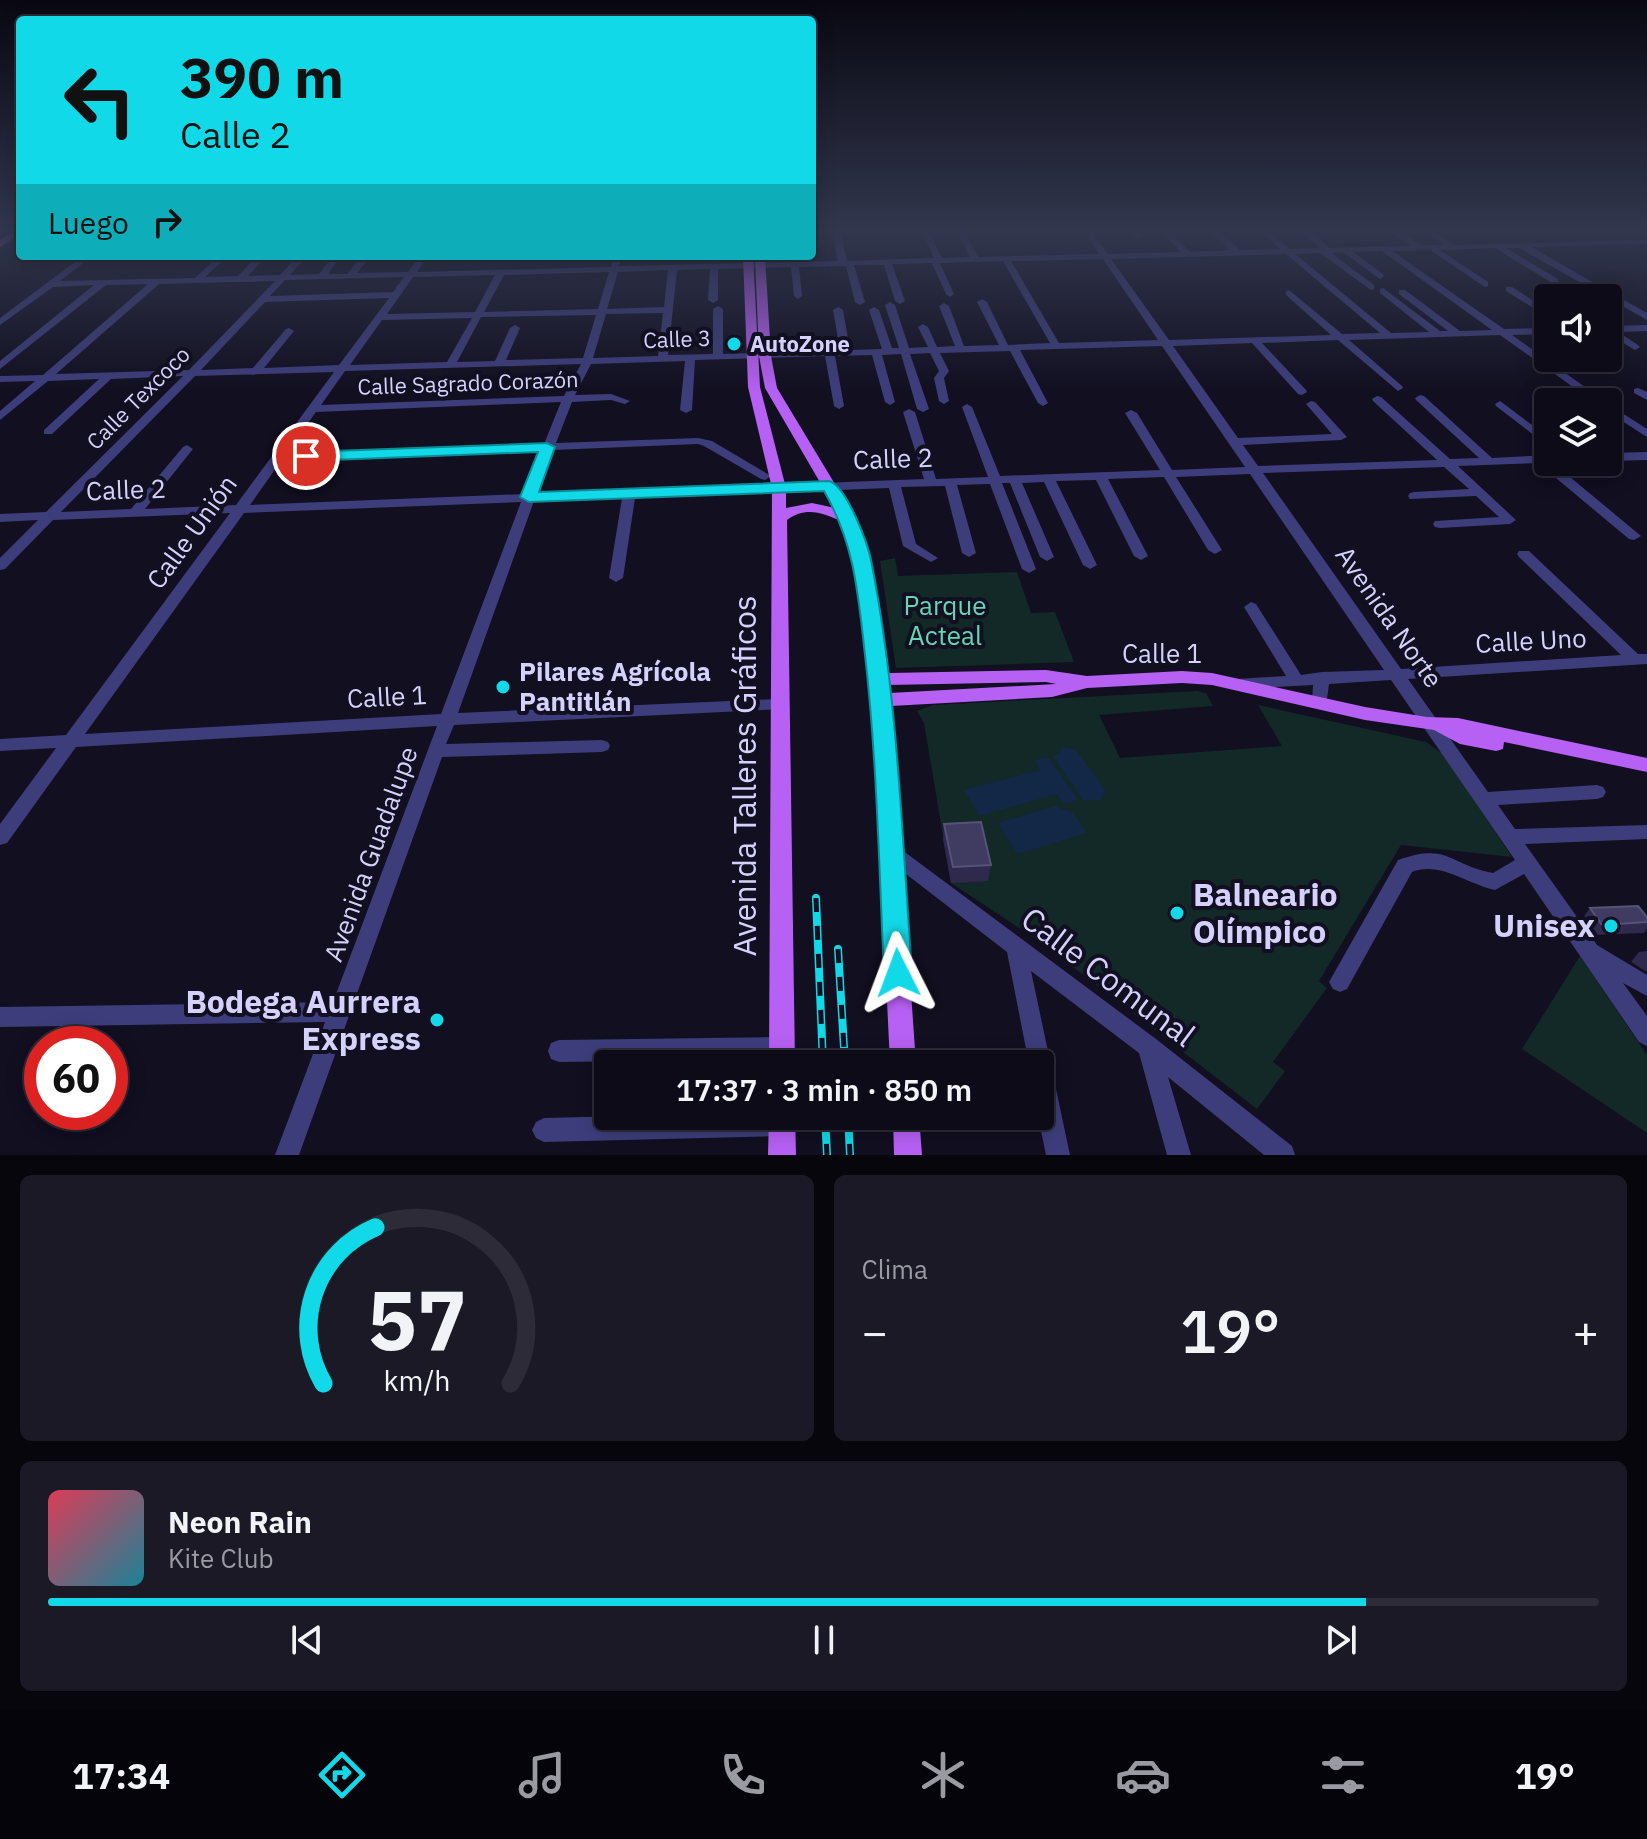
<!DOCTYPE html>
<html lang="es">
<head>
<meta charset="utf-8">
<style>
	body { margin:0; font-family:"IBM Plex Sans",sans-serif; background:#1b1925; color:#f1f3f6; height:100vh; display:flex; flex-direction:column; font-size:30px; white-space:nowrap }
	* { box-sizing:border-box; margin:0 }
	p { font-size:26px; color:#9a9ba2 }
	.icon { flex:none; width:44px; height:44px; fill:none; stroke:currentColor; stroke-width:2; stroke-linecap:round; stroke-linejoin:round }
	.map { position:relative; height:1155px; overflow:hidden }
	.side { display:flex; flex-direction:column; gap:20px; padding:20px; background:#07060d; flex:1 }
	.side>* { flex:none }
	.hud { position:absolute; left:16px; top:16px; width:800px; height:244px; border-radius:8px; box-shadow:0 4px 20px #0003,0 0 0 2px #2d2b37; background:#11d9e8; color:#111; overflow:hidden }
	.fabs { position:absolute; left:1534px; top:284px; display:grid; gap:16px }
	.fabs a { display:grid; place-items:center; width:88px; height:88px; border-radius:8px; background:#0d0b18; box-shadow:0 4px 20px #0003,0 0 0 2px #2d2b37; font-size:40px }
	.speed { position:absolute; left:24px; top:1026px; display:flex; gap:16px; font-size:40px; font-weight:700; text-align:center }
	.speed>* { display:grid; place-content:center; width:104px; height:104px; border-radius:50%; background:#0d0b18; box-shadow:0 4px 20px #0003,0 0 0 2px #2d2b37; line-height:1 }
	.speed .limit { border:12px solid #d22; background:#fff; color:#111 }
	.pin { position:absolute; display:grid; place-items:center; width:68px; height:68px; color:#fff; margin:-34px; border:4px solid #fff; border-radius:50%; box-shadow:0 2px 8px #0007 }
	.me { position:absolute; width:88px; margin:-44px; rotate:357deg; stroke-linejoin:round; filter:drop-shadow(0 0 6px #0008) }
	.turn { display:flex; align-items:center; gap:28px; height:168px; padding:0 32px; font-size:36px }
	.turn .icon { width:104px; height:104px; stroke-width:2.5 }
	.turn b { display:block; font-size:56px; line-height:68px }
	.then { display:flex; align-items:center; height:76px; padding:0 32px; background:#0003; gap:16px; font-size:30px }
	.big { font-size:60px; font-weight:600; line-height:1.1 }
	.side .card { flex:1; display:flex; flex-direction:column; justify-content:center; gap:12px; min-width:0; padding:0 28px; border-radius:12px; background:#1b1925 }
	.side .dial { align-items:center; gap:0 }
	.dial svg { height:208px; overflow:visible; fill:none; stroke:#2d2b37; stroke-width:7; stroke-linecap:round; text-anchor:middle }
	.dial text { fill:#f1f3f6; stroke:none }
	.song { display:flex; align-items:center; gap:24px }
	.cover { width:96px; height:96px; border-radius:12px; background:linear-gradient(135deg,hsl(350 70% 55%),hsl(190 70% 35%)) }
	.played { height:8px; border-radius:4px; background:linear-gradient(90deg,#11d9e8 85%,#2d2b37 85%) }
	.keys { display:flex; justify-content:space-around; direction:ltr }
	.heat { display:flex; justify-content:space-between; align-items:center; font-size:44px; direction:ltr }
	.side .tiles { flex:1; display:grid; gap:20px; grid-template-columns:1fr 1fr }
	.card:last-child { grid-column:span 2 }
	.trip { position:absolute; left:594px; top:1050px; width:460px; height:80px; border-radius:8px; background:#0d0b18; box-shadow:0 4px 20px #0003,0 0 0 2px #2d2b37; font-weight:600; line-height:80px; text-align:center }
	.dock { display:flex; height:128px; justify-content:space-around; align-items:center; background:#05040a; color:#9a9ba2 }
	.dock .icon { width:56px; height:56px }
	.dock .active { color:#11d9e8 }
	.dock b { font-size:36px; color:#f1f3f6 }
	.map>svg:first-child { display:block }
</style>
</head>
<body>
<div class="map">
<svg width="1647" height="1155" viewBox="0 0 1647 1155">
	<rect width="100%" height="100%" fill="#110f20"/>
	<g fill="#122928">
		<polygon points="895,558 898,576 1017,572 1031,613 1055,612 1074,662 896,668 880,561"/>
		<polygon points="1197,691 1206,693 1213,706 1099,715 1120,758 1282,746 1258,705 1426,742 1443,754 1512,857 1401,845 1319,981 1327,988 1273,1062 1285,1071 1257,1109 1042,943 951,883 924,723 917,711 933,705"/>
		<polygon points="1580,956 1647,1055 1647,1133 1522,1049"/>
	</g>
	<g fill="#122846">
		<polygon points="1062,747 1076,750 1107,793 1102,794 1102,800 1083,800 1053,756 1059,754"/>
		<polygon points="1048,757 1078,800 1064,804 1057,794 979,816 964,790 1040,770 1035,760"/>
		<polygon points="1055,806 1073,813 1087,833 1017,854 998,823"/>
	</g>
	<g fill="none" stroke-linecap="round" stroke-linejoin="round">
		<g fill="#3d3d7c" fill-rule="evenodd">
			<polygon points="812,230 817,230 817,232 812,234"/>
			<path d="M832 230H840L847 261 934 258 922 230H928L942 258 970 257 956 230H964L978 257 1099 254 1083 230H1091L1108 254 1181 252 1160 230H1168L1190 252 1230 250 1208 230H1216L1240 250 1280 249 1258 230H1267L1290 249 1320 248 1299 230H1308L1330 248 1411 246 1388 230H1397L1422 245H1444L1423 230H1432L1455 245 1647 240V244L1531 247 1647 313V320L1519 248H1506L1558 279V283H1552L1495 248 1440 250 1488 282V286L1485 287 1430 250 1392 251 1504 329 1548 328V334L1512 335 1606 402H1594L1500 335 1349 340 1402 386 1403 388 1398 391 1338 340 1262 343 1306 390 1307 392 1302 395 1298 394 1252 343 1173 346 1238 438 1332 434 1306 404 1311 401 1315 402 1347 437 1341 440 1243 445 1258 466 1437 460 1373 401 1372 399 1377 396 1381 397 1450 459 1479 458 1416 400 1415 398 1420 395 1424 396 1492 458 1548 455V462H1552L1641 536 1634 540 1629 539 1538 463 1458 466 1516 520 1510 524 1440 528 1435 527 1433 524 1435 521 1499 517 1476 496 1410 499 1408 496 1410 493 1414 492 1469 489 1444 467 1263 473 1401 669 1621 655 1519 557 1517 554 1519 551H1529L1638 654H1647V664L1408 679 1488 792 1597 785 1603 787 1606 792 1603 797 1597 799 1498 805 1515 829 1647 825V839L1525 844 1597 945 1647 975V996L1623 983 1647 1016V1046L1639 1042 1524 874 1495 890C1467 884 1440 861 1412 872L1347 989 1340 992 1333 989 1329 982 1333 975 1398 860C1449 842 1449 865 1493 873L1515 860 1391 680 1329 684 1326 706H1314L1312 702 1313 685 1237 689 1231 688 1229 684 1231 680 1237 679 1286 676 1244 607 1251 602 1256 604 1301 675 1322 672 1384 670 1250 474 1176 477 1222 550 1215 554 1208 550 1164 477 1108 479 1148 556 1141 560 1134 556 1096 480 1056 481 1097 565 1090 569 1083 565 1044 482 1022 483 1054 557 1047 561 1040 557 1010 483H1002L1036 569 1029 573 1022 569 990 484 957 485 976 553 969 557 962 553 945 486 901 487 916 544 938 558 931 562 903 546 889 488 635 498 623 578 616 582 609 578 622 498 534 501 458 713 778 699 784 701 786 705 784 709 454 725 446 744 602 740 608 742 610 746 608 750 602 752 442 757 299 1155H275L325 1022 0 1027V1007L333 1002 437 726 76 747 7 843 0 845V824L56 748 0 751V739L66 735 230 513 53 520 5 569 0 570V558L38 520 0 522V514L46 512 183 376 111 379 52 434H44V430L99 379 48 381 0 420V411L35 381 0 382V376L43 375 148 284 106 285 0 369V361L94 285 53 287 0 325V318L83 256H92L60 281 195 278 219 256H228L205 277 238 276 257 256H266L248 276 280 275 298 256H307L290 275 319 274 333 256 339 258 328 274H347L362 256H370L357 273 408 272 420 256H428L417 272 611 267 614 256H622L619 266 838 261ZM1382 251 1492 330 1460 331 1405 290H1399V294L1448 331H1440L1383 288 1380 289V293L1429 332 1391 333 1295 254 1320 253 1371 290 1374 289V285L1331 253 1343 252 1380 279 1384 276 1383 274 1353 252ZM1286 254 1380 333 1342 334 1289 290 1286 291V295L1331 335 1169 340 1111 259ZM1103 259 1158 340 1059 343 1011 261ZM1003 261 1050 343 1008 345 987 302 982 299 977 302 999 345 964 346 949 306 944 303 939 306 955 346 937 347 928 327 923 324 918 327 928 347 909 348 895 305 890 302 885 305 899 348H892L879 310 874 307 869 310 882 349 850 350 843 310 838 307 833 310 840 350 723 354V309L718 306 713 309V354L668 355 677 270 710 269 708 300 713 303 718 300V269L791 267 794 296 798 299 802 296 799 267 846 266 855 302 860 305 865 302 854 265H884L895 301 900 304 905 301 892 264 932 263 946 294 950 297 954 294 940 263ZM668 270 664 307 607 309 618 272ZM609 272 598 309 484 312 504 275ZM495 275 475 312 387 314 413 277ZM404 277 393 292 270 296 285 280ZM275 281 189 370 56 374 159 284ZM389 298 339 365 264 368 294 331 289 328 286 329 253 368 201 370 265 302ZM663 313 658 356 593 358 606 314ZM596 315 583 358 506 360 520 328 515 325 510 328 495 361 457 362 481 317ZM472 318 447 362 350 365 382 320ZM1162 346 1245 467 1172 470 1137 413 1131 410 1125 413 1160 470 1000 476 972 407 967 404 962 407 988 477 936 479 915 412 909 409 903 412 924 479 537 494 553 450 698 444 704 446 761 479 765 480 771 476 712 441 698 438 556 443 572 402 611 400 625 404 630 401 611 394 575 395 591 364 685 361 680 410 686 413 692 410 695 360 825 356 834 406 839 409 844 406 835 356 872 355 885 402 890 405 895 402 882 355 901 354 917 409 923 412 929 409 910 354 930 353 939 371 934 378 939 401 944 404 949 401 944 378 949 371 940 353 1010 351 1038 403 1043 406 1048 403 1020 350ZM581 364 564 396 321 405 345 371ZM334 372 236 505 145 509 193 449 187 445 183 447 131 509 61 512 195 376ZM561 402 544 444 286 454 316 412ZM541 451 524 494 250 505 281 461ZM521 502 441 714 85 734 244 513Z"/>
			<polygon points="1129,230 1137,230 1142,236 1135,238"/>
			<polygon points="1541,285 1547,285 1568,298 1557,298 1541,289"/>
			<polygon points="1506,287 1512,287 1548,310 1548,317 1506,291"/>
			<polygon points="1647,325 1647,331 1618,332 1638,345 1640,347 1635,350 1608,334 1608,326"/>
			<polygon points="1638,388 1647,392 1647,400 1634,393 1634,389"/>
			<polygon points="1500,401 1548,437 1548,446 1496,406 1495,404"/>
			<polygon points="1608,404 1647,429 1647,437 1608,412"/>
			<polygon points="1647,452 1647,460 1608,461 1608,453"/>
			<polygon points="891,844 898,847 1156,1039 1292,1146 1295,1155 1264,1155 1168,1077 1191,1155 1167,1155 1139,1053 1031,971 1070,1155 1046,1155 1038,1116 1040,1064 1029,1064 1007,952 884,857 882,852 884,847"/>
			<polygon points="782,1037 790,1040 793,1048 790,1056 782,1059 559,1062 551,1059 548,1051 551,1043 559,1040"/>
			<polygon points="627,1116 791,1116 794,1124 790,1132 782,1136 544,1142 536,1138 532,1130 536,1122 544,1118"/>
		</g>
		<g fill="#b760f4" fill-rule="evenodd">
			<polygon points="13,230 20,230 20,233 0,247 0,240"/>
			<path d="M743 256H753L760 387 786 488V508L812 503 835 508 765 388 759 356 755 256H765L771 356 777 388 856 519 871 562 886 671 890 673 1046 670 1087 676 1182 671 1212 673 1365 707 1427 717 1458 718 1647 758V772L1504 742 1503 749 1496 751 1460 744 1434 730 1365 720 1212 685 1182 683 1087 688 1052 697 891 706 916 1064H890L873 706 855 562 843 522C823 513 806 506 787 520L795 1064H769L772 488 748 387ZM1046 682 1056 684 890 693 888 685Z"/>
			<polygon points="769,1116 795,1116 796,1155 768,1155"/>
			<polygon points="893,1116 919,1116 922,1155 894,1155"/>
		</g>
		<g stroke="#11d9e8" stroke-width="8">
			<g id="rail">
				<polyline points="816,898 823,1064"/>
				<polyline points="838,949 845,1064"/>
				<polyline points="825,1116 827,1155"/>
				<polyline points="848,1116 850,1155"/>
			</g>
		</g>
		<use href="#rail" stroke="#110f20" stroke-width="5" stroke-dasharray="14" stroke-linecap="butt"/>
	</g>
	<g fill="#2e294d">
		<polygon points="15,230 20,230 20,238 18,238"/>
		<polygon points="944,824 991,865 988,881 951,883 943,840"/>
		<polygon points="1590,908 1647,922 1647,928 1644,933 1594,935 1582,919"/>
		<polygon points="1647,951 1647,972 1631,962 1639,952"/>
	</g>
	<g fill="#403b60" stroke="#575278" stroke-width="2">
		<polygon points="981,822 991,865 953,867 944,824"/>
		<polygon points="1638,906 1647,917 1647,922 1602,925 1590,908"/>
	</g>
	<linearGradient id="sky" x2="0" y2="1"><stop stop-color="#090812"/><stop offset="0.59" stop-color="#32374e"/><stop offset="1" stop-color="#32374e" stop-opacity="0"/></linearGradient>
	<rect width="1647" height="392" fill="url(#sky)"/>
	<path fill="#11d9e8" stroke="#0b8d97" stroke-width="2" d="M547 443 555 447 539 492 829 481C847 486 869 546 872 565 898 699 902 837 912 973L908 982 898 985 888 982 884 973C879 867 877 760 865 655 858 594 855 545 824 491L529 502 520 497 538 452 306 461 298 456 306 452Z"/>
	<g fill="#11d9e8" stroke="#110f20" stroke-width="3">
		<circle cx="734" cy="344" r="8"/>
		<circle cx="503" cy="687" r="8"/>
		<circle cx="1177" cy="913" r="8"/>
		<circle cx="1611" cy="926" r="8"/>
		<circle cx="437" cy="1020" r="8"/>
	</g>
	<g text-anchor="middle" stroke-width="8" stroke-linejoin="round" paint-order="stroke">
		<g font-size="22" fill="#d4d1fc" stroke="#110f20">
			<text transform="translate(677 339) rotate(-2)" y="8">Calle 3</text>
			<text transform="translate(468 383) rotate(-2)" y="8">Calle Sagrado Corazón</text>
			<text transform="translate(138 398) rotate(-45)" y="8">Calle Texcoco</text>
		</g>
		<g font-size="22" font-weight="bold" fill="#d4d1fc" stroke="#110f20" text-anchor="start">
			<text x="750" y="352">AutoZone</text>
		</g>
		<g font-size="26" fill="#d4d1fc" stroke="#110f20">
			<text transform="translate(893 459) rotate(-2)" y="9">Calle 2</text>
			<text transform="translate(126 490) rotate(-2)" y="9">Calle 2</text>
			<text transform="translate(192 532) rotate(-54)" y="9">Calle Unión</text>
			<text transform="translate(1389 617) rotate(55)" y="9">Avenida Norte</text>
			<text transform="translate(1531 641) rotate(-3)" y="9">Calle Uno</text>
			<text x="1162" y="663">Calle 1</text>
			<text transform="translate(387 697) rotate(-3)" y="9">Calle 1</text>
			<text transform="translate(371 854) rotate(-70)" y="9">Avenida Guadalupe</text>
		</g>
		<g font-size="26" fill="#62d6b5" stroke="#110f20">
			<text x="945" y="615">Parque<tspan x="945" dy="30">Acteal</tspan></text>
		</g>
		<g font-size="26" font-weight="bold" fill="#d4d1fc" stroke="#110f20" text-anchor="start">
			<text x="519" y="681">Pilares Agrícola<tspan x="519" dy="30">Pantitlán</tspan></text>
		</g>
		<g font-size="32" fill="#d4d1fc" stroke="#110f20">
			<text transform="translate(745 776) rotate(-90)" y="11">Avenida Talleres Gráficos</text>
			<text transform="translate(1108 977) rotate(37)" y="11">Calle Comunal</text>
		</g>
		<g font-size="32" font-weight="bold" fill="#d4d1fc" stroke="#110f20" text-anchor="end">
			<text x="1193" y="906" text-anchor="start">Balneario<tspan x="1193" dy="37">Olímpico</tspan></text>
			<text x="1595" y="937">Unisex</text>
			<text x="421" y="1013">Bodega Aurrera<tspan x="421" dy="37">Express</tspan></text>
		</g>
	</g>
</svg>
<div class="fabs">
<a><svg class="icon" aria-label="sound" viewBox="0 0 24 24"><path d="M4 9h4l5-4v14l-5-4H4zM17 9q2 3 0 6"/></svg></a>
<a><svg class="icon" aria-label="layers" viewBox="0 0 24 24"><path d="M12 4l9 5-9 5-9-5zM3 14l9 5 9-5"/></svg></a>
</div>
<div class="speed"><div class="limit">60</div></div>
<div class="pin" style="left:306px;top:456px;background:#d93025"><svg class="icon" aria-label="arrive" viewBox="0 0 24 24"><path d="M6 21V4h12l-3 4 3 4H6"/></svg></div>
<svg class="me" style="left:898px;top:973px" viewBox="-20 -20 40 40"><path d="M0-17L14 15 0 8-14 15z" fill="#11d9e8" stroke="#fff" stroke-width="4"/></svg>
<div class="trip">17:37 · 3 min · 850 m</div>
<div class="hud">
<div class="turn"><svg class="icon" aria-label="left" viewBox="0 0 24 24"><path d="M17 20v-9H6M10 6l-5 5 5 5"/></svg><div><b>390 m</b>Calle 2</div></div>
<div class="then">Luego<svg class="icon" aria-label="right" viewBox="0 0 24 24"><path d="M7 20v-9h11M14 6l5 5-5 5"/></svg></div>
</div>
</div>
<section class="side">
<div class="tiles">
<div class="card dial"><svg viewBox="0 0 100 80">
<path d="M14 69A42 42 0 1 1 86 69"/>
<path d="M14 69A42 42 0 0 1 34 9" stroke="#11d9e8"/>
<text x="50" y="56" font-size="32" font-weight="700">57</text>
<text x="50" y="72" font-size="11">km/h</text>
</svg></div>
<div class="card"><p>Clima</p>
<div class="heat"><a>−</a><b class="big">19°</b><a>+</a></div>
</div>
<div class="card">
<div class="song"><i class="cover"></i><div><b>Neon Rain</b><p>Kite Club</p></div></div>
<div class="played"></div>
<div class="keys"><svg class="icon" aria-label="previous" viewBox="0 0 24 24"><path d="M18 5L8 12l10 7zM5 5v14"/></svg><svg class="icon" aria-label="pause" viewBox="0 0 24 24"><path d="M8 5v14M16 5v14"/></svg><svg class="icon" aria-label="next" viewBox="0 0 24 24"><path d="M6 5l10 7-10 7zM19 5v14"/></svg></div>
</div>
</div>
</section>
<nav class="dock">
<b>17:34</b>
<svg class="icon active" aria-label="directions" viewBox="0 0 24 24"><path d="M12 3l9 9-9 9-9-9zM9 14v-3h6M13 9l2 2-2 2"/></svg>
<svg class="icon" aria-label="music" viewBox="0 0 24 24"><path d="M9 18V5l10-2v13"/><circle cx="6" cy="18" r="3"/><circle cx="16" cy="16" r="3"/></svg>
<svg class="icon" aria-label="phone" viewBox="0 0 24 24"><path d="M5 4h4l2 5-3 2q2 4 5 5l2-3 5 2v4C11 20 4 13 5 4z"/></svg>
<svg class="icon" aria-label="climate" viewBox="0 0 24 24"><path d="M12 3v18M4 7l16 10M4 17L20 7"/></svg>
<svg class="icon" aria-label="car" viewBox="0 0 24 24"><path d="M5 17H2v-5l4-1 3-4h7l3 4 3 1v5h-3M9 17h6M6 11h13"/><circle cx="7" cy="17" r="2"/><circle cx="17" cy="17" r="2"/></svg>
<svg class="icon" aria-label="filters" viewBox="0 0 24 24"><path d="M4 7h16M4 17h16"/><circle cx="9" cy="7" r="2"/><circle cx="15" cy="17" r="2"/></svg>
<b>19°</b>
</nav>
</body>
</html>
